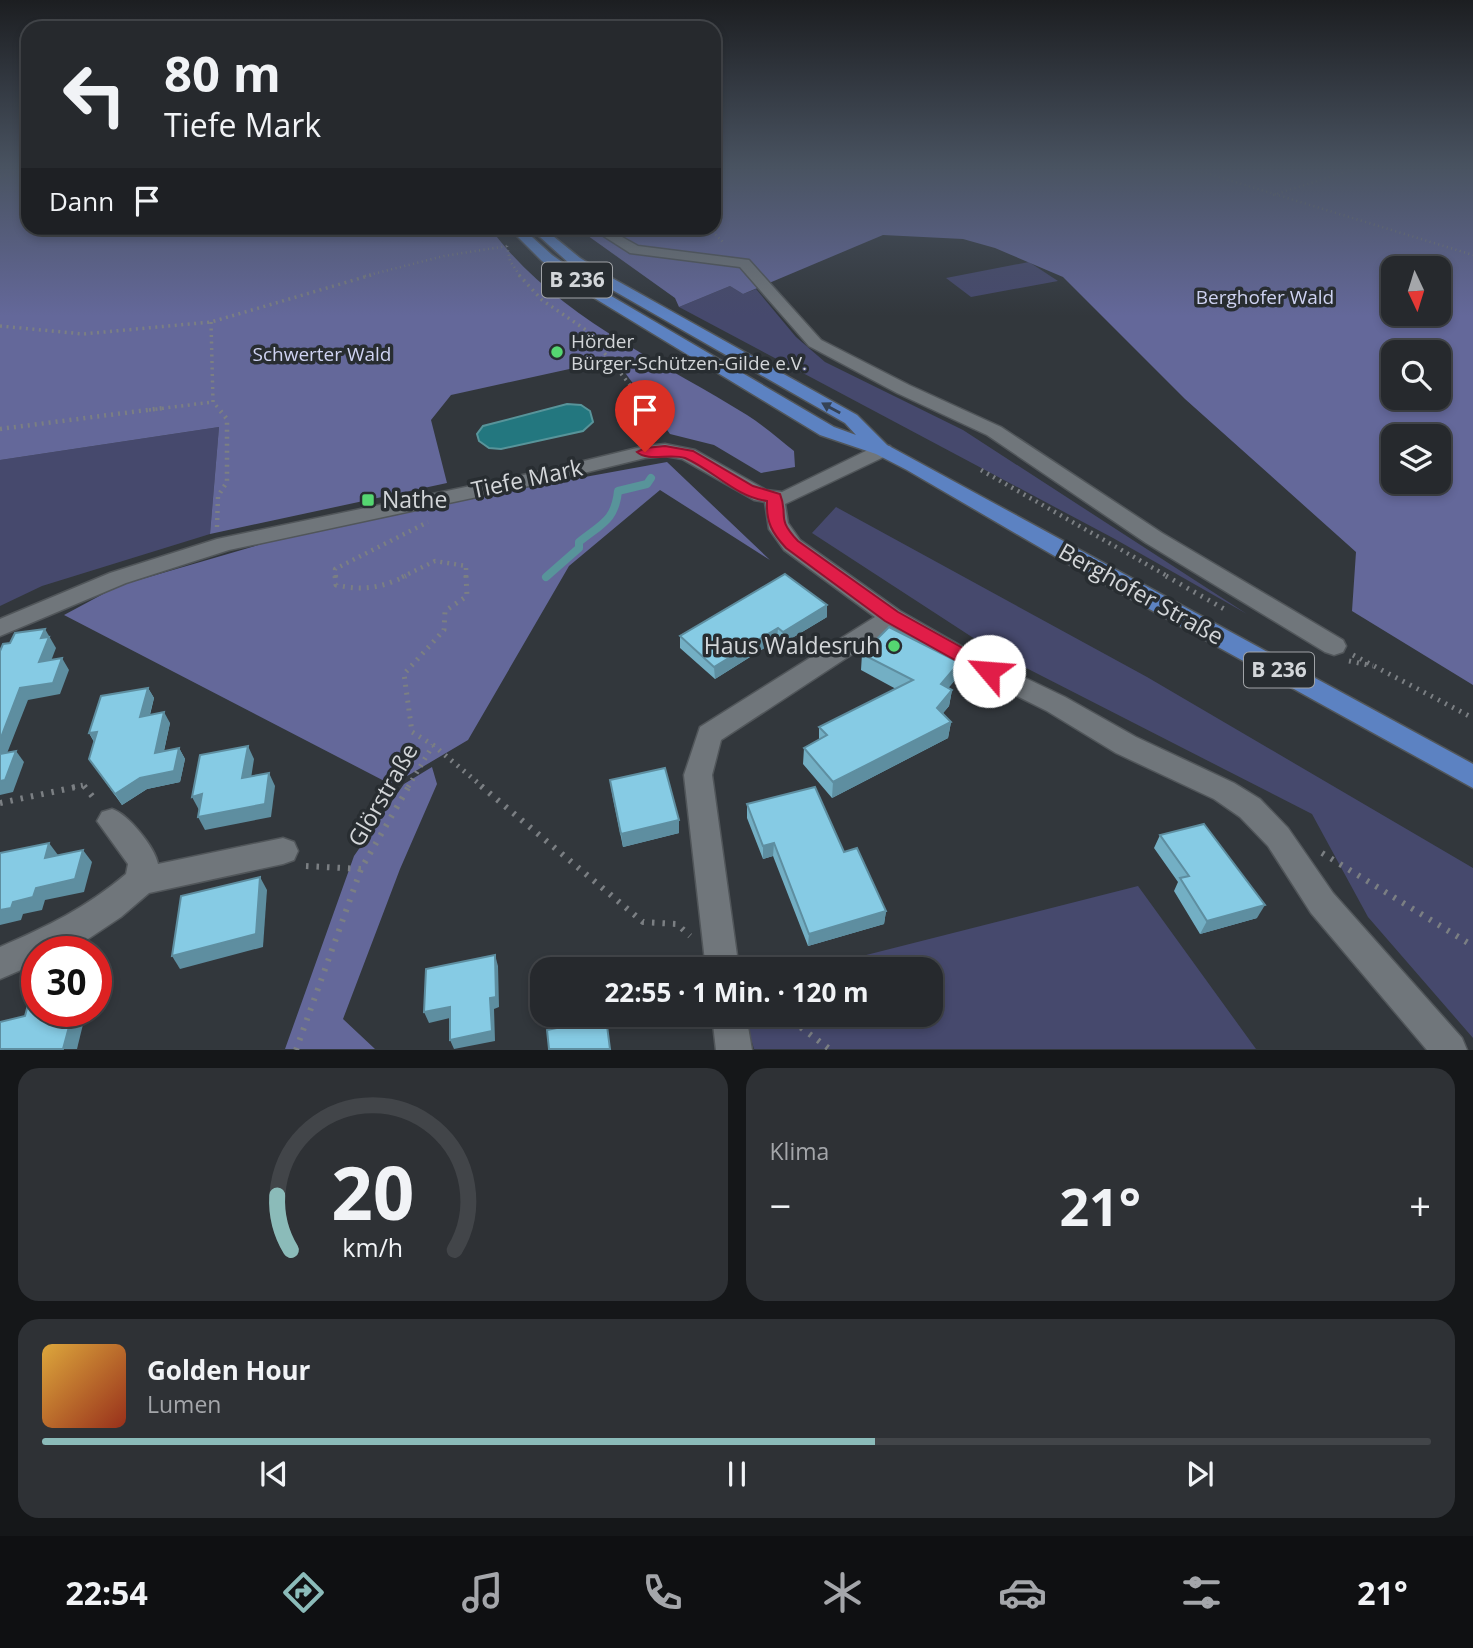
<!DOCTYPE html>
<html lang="de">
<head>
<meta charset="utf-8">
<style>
	body { margin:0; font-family:"Open Sans",sans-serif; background:#2e3135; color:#f1f3f6; height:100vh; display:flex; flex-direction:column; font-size:26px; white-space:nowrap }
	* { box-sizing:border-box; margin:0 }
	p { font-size:23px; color:#a4a6aa }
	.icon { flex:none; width:38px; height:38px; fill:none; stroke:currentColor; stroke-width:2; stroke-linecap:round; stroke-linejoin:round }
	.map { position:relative; height:1050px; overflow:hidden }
	.panel { display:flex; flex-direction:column; gap:18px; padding:18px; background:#151719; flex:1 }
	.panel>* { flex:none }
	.hud { position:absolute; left:21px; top:21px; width:700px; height:214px; border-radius:21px; box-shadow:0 4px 10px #0003,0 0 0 2px #424549; background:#26292d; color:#f1f3f6; overflow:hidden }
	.needle { width:46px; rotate:176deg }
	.buttons { position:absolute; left:1381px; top:256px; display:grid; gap:14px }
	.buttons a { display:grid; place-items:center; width:70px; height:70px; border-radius:14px; background:#26292d; box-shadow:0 4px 10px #0003,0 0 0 2px #424549; font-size:35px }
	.speed { position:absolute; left:21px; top:936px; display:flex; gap:14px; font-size:35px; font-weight:700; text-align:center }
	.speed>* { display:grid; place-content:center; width:91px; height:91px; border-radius:50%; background:#26292d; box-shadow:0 4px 10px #0003,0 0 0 2px #424549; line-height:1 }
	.speed .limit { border:10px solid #d22; background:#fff; color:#111 }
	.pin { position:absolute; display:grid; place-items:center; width:60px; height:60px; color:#fff; margin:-72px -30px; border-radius:50% 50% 50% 0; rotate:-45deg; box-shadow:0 0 7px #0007 }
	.pin .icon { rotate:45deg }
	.me { position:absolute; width:77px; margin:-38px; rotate:297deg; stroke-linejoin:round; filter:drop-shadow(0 0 5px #0008) }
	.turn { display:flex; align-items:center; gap:24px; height:147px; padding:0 28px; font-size:32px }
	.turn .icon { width:91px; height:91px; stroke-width:2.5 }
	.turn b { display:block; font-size:49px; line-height:60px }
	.then { display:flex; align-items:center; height:66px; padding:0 28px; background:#0003; gap:14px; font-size:26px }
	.big { font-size:52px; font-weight:700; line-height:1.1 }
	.panel .widget { flex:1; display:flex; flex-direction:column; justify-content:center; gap:10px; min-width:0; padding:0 24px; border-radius:21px; background:#2e3135 }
	.panel .dial { align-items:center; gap:0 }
	.dial svg { height:182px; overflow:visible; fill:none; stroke:#424549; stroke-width:7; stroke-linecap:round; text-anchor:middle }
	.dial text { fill:#f1f3f6; stroke:none }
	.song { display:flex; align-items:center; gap:21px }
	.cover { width:84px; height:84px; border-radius:10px; background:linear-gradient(135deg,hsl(40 70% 55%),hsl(10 70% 35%)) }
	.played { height:7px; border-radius:4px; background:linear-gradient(90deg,#8bbbb9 60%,#424549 60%) }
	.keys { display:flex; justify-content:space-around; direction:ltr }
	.heat { display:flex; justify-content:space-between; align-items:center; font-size:38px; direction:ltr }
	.panel .tiles { flex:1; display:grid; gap:18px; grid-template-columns:1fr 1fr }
	.widget:last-child { grid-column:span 2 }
	.trip { position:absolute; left:530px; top:957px; width:413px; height:70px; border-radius:21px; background:#26292d; box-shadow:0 4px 10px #0003,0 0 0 2px #424549; font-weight:700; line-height:70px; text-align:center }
	.tab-bar { display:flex; height:112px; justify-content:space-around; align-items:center; background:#0f1012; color:#a4a6aa }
	.tab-bar .icon { width:49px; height:49px }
	.tab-bar .current { color:#8bbbb9 }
	.tab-bar b { font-size:32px; color:#f1f3f6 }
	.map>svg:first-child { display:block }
</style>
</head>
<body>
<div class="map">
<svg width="1473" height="1050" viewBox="0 0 1473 1050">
	<rect width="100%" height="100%" fill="#32373c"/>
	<g fill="#46496d">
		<polygon points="1029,262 1058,281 971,297 946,278"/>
		<polygon points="730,286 743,294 756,289 796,337 825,362 963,430 1247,614 1113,538 679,307"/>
		<polygon points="219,427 210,534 42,586 0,606 0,460"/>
		<polygon points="836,507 1147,677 1473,868 1473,1038 1368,917 1312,814 995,652 812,533"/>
		<polygon points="1138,886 1256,1049 754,1049 744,1015 931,1015 931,970 811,969"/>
	</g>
	<g fill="#64689a" fill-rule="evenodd">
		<path d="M0 169H28V228H490C555 316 657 359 747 415 764 426 779 439 794 451L795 467 761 473 714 445 670 434 615 359 451 395 431 420 447 483 210 534 219 427 0 460Z"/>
		<path d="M714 169H1473V685L1352 611 1356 552 1185 399 1063 277 995 248 963 239 883 235 743 294 730 286 679 307 675 298 577 228H714ZM1393 268H1438V313H1393ZM1393 352H1438V397H1393ZM1393 436H1438V481H1393Z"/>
		<polygon points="667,462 770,560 660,490 569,566 468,740 392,785 64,615 118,586 289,536 469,498"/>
		<polygon points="432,767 437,784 400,869 343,1019 375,1049 285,1049 354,856 404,784"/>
	</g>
	<polygon fill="#23777f" stroke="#58949a" stroke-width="2" points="567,404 581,405 590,411 593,422 583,431 501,449 489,448 479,441 477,434 483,426"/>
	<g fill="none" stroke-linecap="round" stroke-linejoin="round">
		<path stroke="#58949a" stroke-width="8" d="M546 577 579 548V542C601 524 615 521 618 491L647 484 651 478"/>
		<g stroke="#51565a" stroke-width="3">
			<g id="minor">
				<polygon points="591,228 606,228 638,246 749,260 821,340 909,385 1001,427 1162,533 1343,640 1346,646 1343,652 1334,655 1325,652 1146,543 987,435 897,393 809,346 740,267 630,253"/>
				<polygon points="665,444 695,450 766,490 782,492 876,446 890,446 892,450 890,454 785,504 788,523 800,540 900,611 975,654 1065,697 1136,737 1234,783 1260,799 1288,828 1333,893 1462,1038 1467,1050 1427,1050 1311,913 1268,846 1240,817 1214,799 1116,753 1047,711 957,666 892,628 721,740 712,775 739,970 706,970 684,775 700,727 875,617 784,550 769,529 765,502 754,500 682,459 665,456 645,458 547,482 229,550 126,583 0,636 0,619 110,573 217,539 547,470 645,446"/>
				<path d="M112 809C128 814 155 847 158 864L283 838 294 842 298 851 294 860 283 864 149 893 121 917 82 943 61 952H37V963L0 979V947C48 926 86 908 126 874L128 864 97 821 102 812Z"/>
				<polygon points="712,1015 746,1015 752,1050 716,1050"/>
			</g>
		</g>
		<g stroke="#51565a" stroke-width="3">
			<polygon id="major" points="509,228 522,228 552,255 606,293 834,427 856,435 845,423 602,284 570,264 530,228 543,228 580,258 612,278 857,415 887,445 1473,764 1473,788 1077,569 907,470 876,454 820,435 596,299 542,261"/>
		</g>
		<g stroke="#7b7f83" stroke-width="2.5" stroke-dasharray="1 3.5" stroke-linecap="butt">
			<polyline points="1193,169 1473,255"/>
			<polyline points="714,174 725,169"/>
			<polyline points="0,177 27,169"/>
			<polyline points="1273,195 1355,169"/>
			<polyline points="709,228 724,243"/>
			<polyline points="507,246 510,261 520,276"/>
			<polyline points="365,276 444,256 507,246"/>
		</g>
		<g stroke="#7b7f83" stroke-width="3.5" stroke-dasharray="2 4.5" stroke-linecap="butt">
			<polyline points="519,275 542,300 586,330 650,410"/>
			<polyline points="211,322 213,402 220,410"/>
			<polyline points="0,326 83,334 211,322 371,275"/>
			<polyline points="149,410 213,402"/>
		</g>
		<g stroke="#7b7f83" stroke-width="4.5" stroke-dasharray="2 5" stroke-linecap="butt">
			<polyline points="649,408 661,432"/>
			<polyline points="0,429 163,408"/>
			<polyline points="981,470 1169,577"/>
			<polyline points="217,527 218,496 227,482 227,419 218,408"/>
			<polyline points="336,577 335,569 428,522"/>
			<polyline points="402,577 435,561 466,566 466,577"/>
		</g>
		<g stroke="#7b7f83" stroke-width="5" stroke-dasharray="2 6" stroke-linecap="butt">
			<path d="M335 576 336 585C364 591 380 588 406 576"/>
			<polyline points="466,576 467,596 445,611 444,630 404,674 412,732 433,745 483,787"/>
			<polyline points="1166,576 1226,610"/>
			<polyline points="1353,655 1473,718"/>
			<polyline points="1349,661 1373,666"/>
			<polyline points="73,787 84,785 86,787"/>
			<polyline points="408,787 433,745"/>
		</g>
		<g stroke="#7b7f83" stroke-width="6" stroke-dasharray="2.5 8" stroke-linecap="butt">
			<polyline points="84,786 97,802"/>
			<polyline points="481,786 643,922 677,924 690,936"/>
			<polyline points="0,803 81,786"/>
			<polyline points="1322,853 1473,946"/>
			<polyline points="306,866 361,869"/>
			<polyline points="784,1015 831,1050"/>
			<polyline points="296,1050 361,869 409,786"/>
		</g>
		<use href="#minor" fill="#70767b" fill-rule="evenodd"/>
		<use href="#major" fill="#5c82c2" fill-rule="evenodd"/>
	</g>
	<g fill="#73afc4">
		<polygon points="827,617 782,644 777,640 715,679 680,648 680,636"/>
		<polygon points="862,654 962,672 948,688 952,690 949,706 943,713 951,722 948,738 832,798 803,764 804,748 819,740 819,727 896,689 861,670"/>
		<polygon points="148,688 154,698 150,715 170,723 164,751 179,748 185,759 180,782 147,789 122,805 89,759 94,742 89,733"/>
		<polygon points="610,780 679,820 679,833 623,847 612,793"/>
		<polygon points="747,804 844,852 886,911 884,924 808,946 773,856 763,859 747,818"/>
		<polygon points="1160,835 1257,918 1200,934 1174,891 1178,882 1154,848"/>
	</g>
	<g fill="#5e8ea0">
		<polygon points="827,605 827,617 782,644 783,632"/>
		<polygon points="778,628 777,640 715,679 714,667"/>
		<polygon points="45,629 56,648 46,674 39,662 41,638"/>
		<polygon points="965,656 962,672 938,700 941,684"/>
		<polygon points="62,658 69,670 60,694 28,700 2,766 0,763 0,740 20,688"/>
		<polygon points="148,688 154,698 146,728 140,717"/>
		<polygon points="952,690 949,706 934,724 937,708"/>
		<polygon points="164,712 170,723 161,764 155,753"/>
		<polygon points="951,722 948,738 832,798 833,782"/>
		<polygon points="97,732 96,744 89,733"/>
		<polygon points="248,746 254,759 249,791 242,778"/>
		<polygon points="179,748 185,759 180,782 147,789 122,805 115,794"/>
		<polygon points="16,751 24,762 13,792 0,795 0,781"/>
		<polygon points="269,773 275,786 271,817 205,830 198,817"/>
		<polygon points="202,794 199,810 192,797"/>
		<polygon points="679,820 679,833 623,847 621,834"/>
		<polygon points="49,843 58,855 45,858"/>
		<polygon points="774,843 773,856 763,859 763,846"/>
		<polygon points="83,850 92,862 84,892 45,900 42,910 23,914 21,920 0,925 0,910 36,888"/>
		<polygon points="260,877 267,890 263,947 180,969 172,956"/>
		<polygon points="1265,905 1257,918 1200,934 1207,921"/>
		<polygon points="886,911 884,924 808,946 809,934"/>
		<polygon points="495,955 498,966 499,1007 494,1009 495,1041 454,1049 450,1040 490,998"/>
		<polygon points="450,1007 454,1017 429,1023 424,1012"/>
		<polygon points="73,1012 86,1012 77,1049 63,1049"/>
	</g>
	<g fill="#86cbe4" stroke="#5e8ea0" stroke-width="2">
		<polygon points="785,574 827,605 783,632 778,628 714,667 680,636"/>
		<polygon points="889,627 954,660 965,656 941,684 952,690 937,708 951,722 833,782 804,748 827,735 819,727 913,680 862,654"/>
		<polygon points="45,629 41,638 49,637 39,662 62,658 53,683 20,688 0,740 0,651 3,644 10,643 15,633"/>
		<polygon points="148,688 140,717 164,712 155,753 179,748 174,771 140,778 115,794 89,759 97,732 89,733 101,696"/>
		<polygon points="248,746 242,778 269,773 265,804 198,817 202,794 192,797 200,755"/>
		<polygon points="16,751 5,780 0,781 0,754"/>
		<polygon points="665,768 679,820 621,834 610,780"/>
		<polygon points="815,787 844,852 857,848 886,911 809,934 774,843 763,846 747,804"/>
		<polygon points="1204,824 1265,905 1207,921 1180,878 1189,876 1160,835"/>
		<polygon points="49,843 45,858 83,850 75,879 36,888 33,897 13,902 11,908 0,910 0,853"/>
		<polygon points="260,877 256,934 172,956 181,896"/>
		<polygon points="495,955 496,997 490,998 492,1031 450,1040 450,1007 424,1012 426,969"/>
		<polygon points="37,989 37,1012 73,1012 63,1049 0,1049 0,1022 25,1016 32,990"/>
		<polygon points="606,1018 610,1049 549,1049 547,1030"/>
	</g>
	<defs><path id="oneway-solid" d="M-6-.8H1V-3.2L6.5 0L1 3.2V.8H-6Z" transform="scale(1.75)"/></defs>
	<use fill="#354255" href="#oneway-solid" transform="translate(831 408) rotate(-151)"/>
	<linearGradient id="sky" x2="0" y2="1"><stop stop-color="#1c1e21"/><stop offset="0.53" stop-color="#495361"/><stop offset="1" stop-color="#495361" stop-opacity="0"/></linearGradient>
	<rect width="1473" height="316" fill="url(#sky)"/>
	<path fill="#e11d48" stroke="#92132f" stroke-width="2" d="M665 446 693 451 753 486 780 494C789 516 775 517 798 541L898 612 995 666 998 671 995 675H982L885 621 786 548C772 533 766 522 767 501 736 497 713 470 685 458 670 453 648 462 637 452L645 448Z"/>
	<g fill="#55d671" stroke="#282d31" stroke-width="2.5">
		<circle cx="557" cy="352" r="7"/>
		<rect x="361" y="493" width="14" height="14" rx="3.5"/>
		<circle cx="894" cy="646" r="7"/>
	</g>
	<g text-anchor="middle" stroke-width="7" stroke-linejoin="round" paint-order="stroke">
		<g font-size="19" fill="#cfd3f2" stroke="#282d31">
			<text x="1265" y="304">Berghofer Wald</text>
			<text x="322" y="361">Schwerter Wald</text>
		</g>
		<g font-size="19" fill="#d3d6d9" stroke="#282d31" text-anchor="start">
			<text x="571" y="348">Hörder<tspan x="571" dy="22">Bürger-Schützen-Gilde e.V.</tspan></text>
		</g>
		<g fill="#282d31" stroke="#a0a3a7" stroke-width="2">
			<rect x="542" y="262.5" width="70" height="35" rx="5"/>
			<rect x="1244" y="652.5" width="70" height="35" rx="5"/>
		</g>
		<g font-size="21" font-weight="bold" fill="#d3d6d9">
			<text x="577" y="287">B 236</text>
			<text x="1279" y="677">B 236</text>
		</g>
		<g font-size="23" fill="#d3d6d9" stroke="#282d31">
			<text transform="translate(527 479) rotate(-12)" y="8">Tiefe Mark</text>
			<text transform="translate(1141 594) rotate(29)" y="8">Berghofer Straße</text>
			<text transform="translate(383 795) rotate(-60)" y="8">Glörstraße</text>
		</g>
		<g font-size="23" fill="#d3d6d9" stroke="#282d31" text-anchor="start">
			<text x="382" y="508">Nathe</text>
			<text x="880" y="654" text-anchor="end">Haus Waldesruh</text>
		</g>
	</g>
</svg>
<div class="buttons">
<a><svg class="needle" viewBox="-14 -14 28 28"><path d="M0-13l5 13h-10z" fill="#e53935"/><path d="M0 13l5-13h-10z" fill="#a4a6aa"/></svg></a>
<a><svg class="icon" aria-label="search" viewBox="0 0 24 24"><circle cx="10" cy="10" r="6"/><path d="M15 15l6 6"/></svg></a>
<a><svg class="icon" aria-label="layers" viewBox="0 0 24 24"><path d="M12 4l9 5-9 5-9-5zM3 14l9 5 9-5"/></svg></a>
</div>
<div class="speed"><div class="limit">30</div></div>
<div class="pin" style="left:645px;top:452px;background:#d93025"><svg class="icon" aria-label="arrive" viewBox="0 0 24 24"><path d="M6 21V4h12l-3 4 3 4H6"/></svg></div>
<svg class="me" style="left:989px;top:671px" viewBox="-20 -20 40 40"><circle r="19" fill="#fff"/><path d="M0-13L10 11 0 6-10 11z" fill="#e11d48"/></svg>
<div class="trip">22:55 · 1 Min. · 120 m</div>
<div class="hud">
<div class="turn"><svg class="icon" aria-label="left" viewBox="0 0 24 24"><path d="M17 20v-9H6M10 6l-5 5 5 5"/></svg><div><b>80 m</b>Tiefe Mark</div></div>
<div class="then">Dann<svg class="icon" aria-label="arrive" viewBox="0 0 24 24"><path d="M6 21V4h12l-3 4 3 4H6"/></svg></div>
</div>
</div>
<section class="panel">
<div class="tiles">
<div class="widget dial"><svg viewBox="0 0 100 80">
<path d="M14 69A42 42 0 1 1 86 69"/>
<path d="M14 69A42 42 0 0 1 8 45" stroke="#8bbbb9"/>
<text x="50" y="56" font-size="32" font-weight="700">20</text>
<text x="50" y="72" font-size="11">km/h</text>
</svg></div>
<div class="widget"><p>Klima</p>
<div class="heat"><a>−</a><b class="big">21°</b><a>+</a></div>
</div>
<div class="widget">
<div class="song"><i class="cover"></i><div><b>Golden Hour</b><p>Lumen</p></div></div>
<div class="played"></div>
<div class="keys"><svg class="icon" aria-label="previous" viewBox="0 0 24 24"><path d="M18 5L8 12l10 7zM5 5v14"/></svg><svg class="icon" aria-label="pause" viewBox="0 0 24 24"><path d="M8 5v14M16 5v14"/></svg><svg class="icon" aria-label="next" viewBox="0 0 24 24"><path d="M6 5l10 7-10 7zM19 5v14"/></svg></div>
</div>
</div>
</section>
<nav class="tab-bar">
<b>22:54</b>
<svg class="icon current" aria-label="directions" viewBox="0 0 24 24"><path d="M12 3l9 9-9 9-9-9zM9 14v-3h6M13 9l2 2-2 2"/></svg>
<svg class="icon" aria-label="music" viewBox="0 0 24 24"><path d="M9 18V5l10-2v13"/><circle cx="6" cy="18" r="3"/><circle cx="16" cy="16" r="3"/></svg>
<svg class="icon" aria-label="phone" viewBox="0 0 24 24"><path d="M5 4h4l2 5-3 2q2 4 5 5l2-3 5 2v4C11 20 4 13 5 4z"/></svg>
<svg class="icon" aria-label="climate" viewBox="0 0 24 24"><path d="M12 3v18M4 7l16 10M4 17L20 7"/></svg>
<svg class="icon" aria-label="car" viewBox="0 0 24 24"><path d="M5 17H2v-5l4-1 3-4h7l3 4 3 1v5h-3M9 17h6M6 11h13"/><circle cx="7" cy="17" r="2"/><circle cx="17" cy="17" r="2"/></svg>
<svg class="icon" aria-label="filters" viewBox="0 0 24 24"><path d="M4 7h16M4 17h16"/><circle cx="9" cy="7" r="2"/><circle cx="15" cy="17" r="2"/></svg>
<b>21°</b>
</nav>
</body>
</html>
